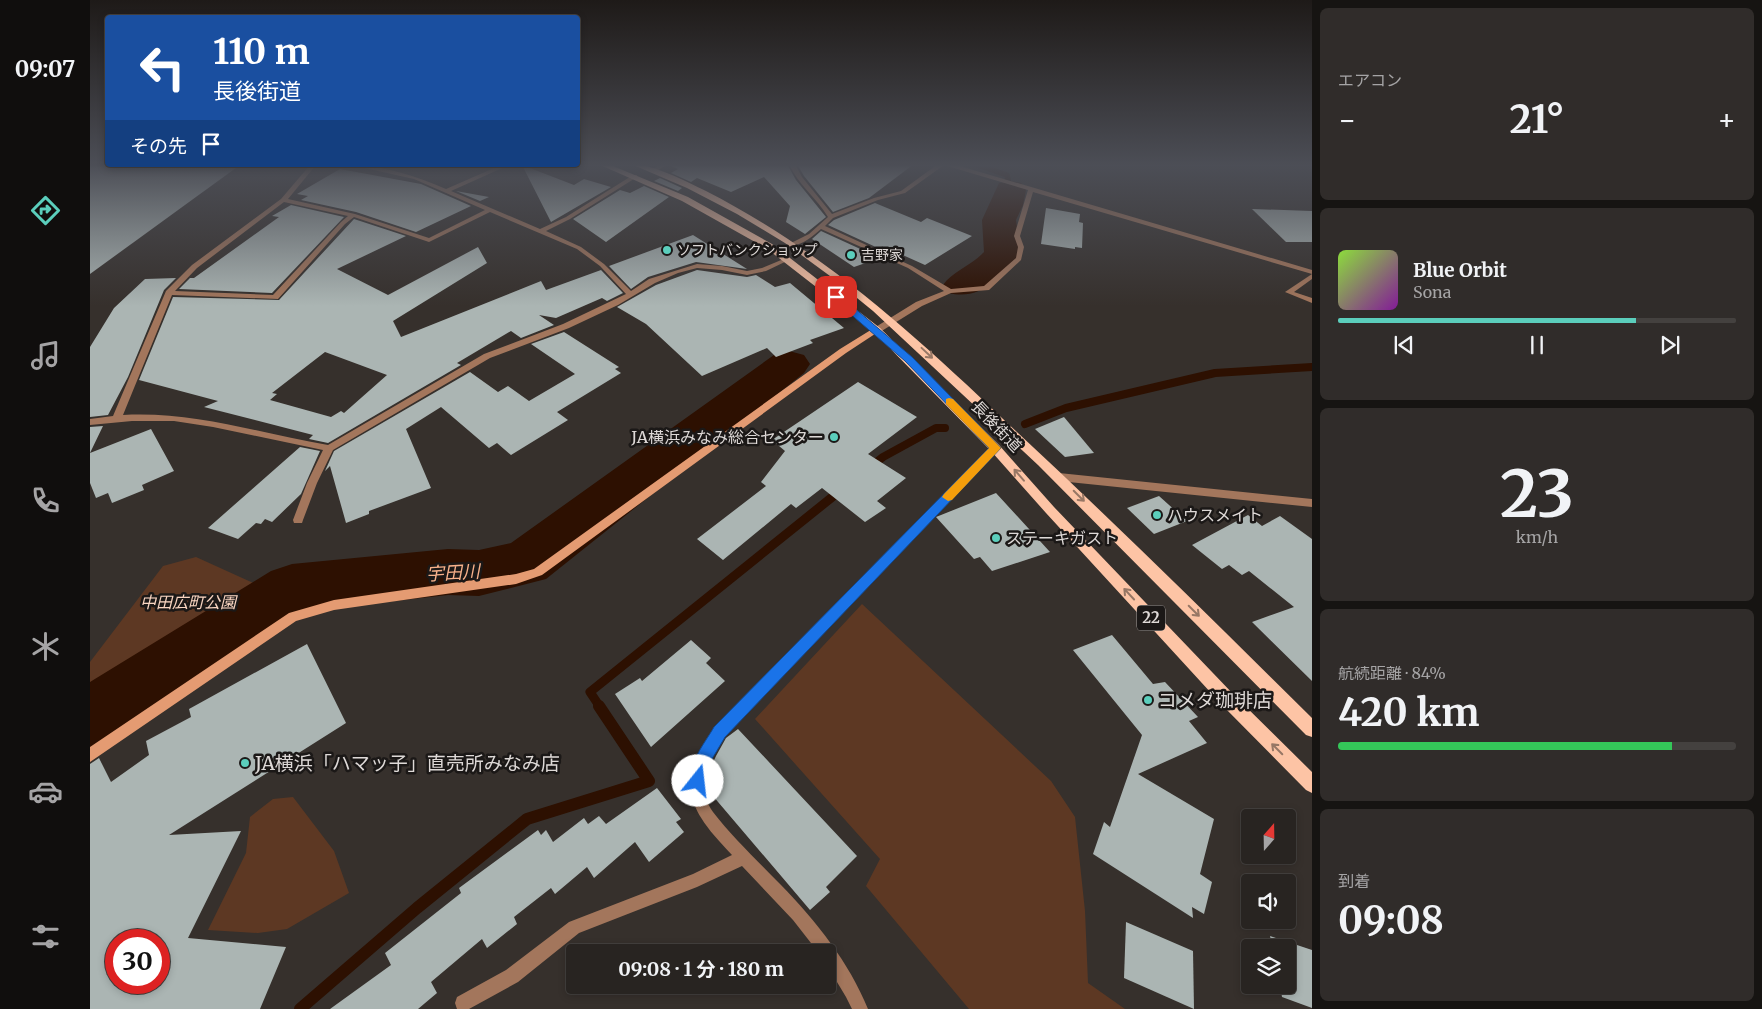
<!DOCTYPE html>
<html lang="ja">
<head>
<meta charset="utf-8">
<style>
	body { margin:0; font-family:Merriweather,"Noto Sans JP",serif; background:#302c2a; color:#f1f3f6; height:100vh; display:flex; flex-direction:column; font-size:19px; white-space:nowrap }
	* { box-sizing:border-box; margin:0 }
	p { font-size:16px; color:#a5a4a5 }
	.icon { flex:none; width:28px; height:28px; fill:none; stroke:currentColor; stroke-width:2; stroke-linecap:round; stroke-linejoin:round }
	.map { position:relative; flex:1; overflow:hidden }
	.drawer { display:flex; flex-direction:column; gap:8px; padding:8px; background:#161412; width:450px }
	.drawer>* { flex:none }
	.hud { position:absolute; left:15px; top:15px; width:475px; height:152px; border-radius:5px; box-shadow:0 2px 8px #0003,0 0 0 1px #44413f; background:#1a4fa0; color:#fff; overflow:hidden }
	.needle { width:32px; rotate:20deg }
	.buttons { position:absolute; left:1151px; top:809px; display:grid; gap:10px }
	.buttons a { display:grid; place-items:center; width:55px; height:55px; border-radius:5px; background:#282421; box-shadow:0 2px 8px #0003,0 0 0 1px #44413f; font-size:25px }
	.speed { position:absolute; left:15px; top:929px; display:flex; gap:10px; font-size:25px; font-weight:700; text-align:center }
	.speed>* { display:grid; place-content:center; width:65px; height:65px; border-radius:50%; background:#282421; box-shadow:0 2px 8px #0003,0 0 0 1px #44413f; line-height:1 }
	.speed .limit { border:8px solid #d22; background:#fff; color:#111 }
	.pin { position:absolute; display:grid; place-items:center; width:42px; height:42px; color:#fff; margin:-21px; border-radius:10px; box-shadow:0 2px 8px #0006 }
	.me { position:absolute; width:55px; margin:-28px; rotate:16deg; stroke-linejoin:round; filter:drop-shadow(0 0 4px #0008) }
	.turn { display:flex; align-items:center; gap:18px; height:105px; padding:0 25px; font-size:22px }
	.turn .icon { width:65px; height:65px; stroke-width:2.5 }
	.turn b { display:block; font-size:35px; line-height:42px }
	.then { display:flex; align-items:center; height:48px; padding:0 25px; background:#0003; gap:10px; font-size:19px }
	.big { font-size:38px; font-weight:700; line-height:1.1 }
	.drawer .widget { flex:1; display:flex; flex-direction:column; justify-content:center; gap:8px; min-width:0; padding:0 18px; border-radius:8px; background:#302c2a }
	.drawer .dial { align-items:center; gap:0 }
	.dial b { font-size:65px; line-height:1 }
	.song { display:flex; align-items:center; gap:15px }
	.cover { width:60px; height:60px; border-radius:8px; background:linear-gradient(135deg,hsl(90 70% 55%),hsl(290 70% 35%)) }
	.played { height:5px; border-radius:2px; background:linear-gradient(90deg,#5bcebc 75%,#44413f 75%) }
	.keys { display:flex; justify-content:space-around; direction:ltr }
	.heat { display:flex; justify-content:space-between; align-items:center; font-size:28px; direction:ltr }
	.charge { height:8px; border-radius:4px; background:linear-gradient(90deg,#34c759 84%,#44413f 0) }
	.trip { position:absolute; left:476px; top:944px; width:270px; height:50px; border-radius:5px; background:#282421; box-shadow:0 2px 8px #0003,0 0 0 1px #44413f; font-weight:700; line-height:50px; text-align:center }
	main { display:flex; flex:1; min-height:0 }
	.tab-bar { display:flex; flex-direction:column; width:90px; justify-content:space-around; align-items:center; background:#100e0d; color:#a5a4a5 }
	.tab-bar .icon { width:35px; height:35px }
	.tab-bar .on { color:#5bcebc }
	.tab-bar b { font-size:22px; color:#f1f3f6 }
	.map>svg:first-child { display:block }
</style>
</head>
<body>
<main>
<nav class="tab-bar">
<b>09:07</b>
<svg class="icon on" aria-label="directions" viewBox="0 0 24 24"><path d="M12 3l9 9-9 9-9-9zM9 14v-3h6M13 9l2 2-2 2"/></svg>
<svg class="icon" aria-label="music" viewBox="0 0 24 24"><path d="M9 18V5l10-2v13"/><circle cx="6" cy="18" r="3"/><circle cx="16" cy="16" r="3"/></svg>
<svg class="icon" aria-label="phone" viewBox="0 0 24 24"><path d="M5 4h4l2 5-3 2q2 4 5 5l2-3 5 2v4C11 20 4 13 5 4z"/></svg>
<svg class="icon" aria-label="climate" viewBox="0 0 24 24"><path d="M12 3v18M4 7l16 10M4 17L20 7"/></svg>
<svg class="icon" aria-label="car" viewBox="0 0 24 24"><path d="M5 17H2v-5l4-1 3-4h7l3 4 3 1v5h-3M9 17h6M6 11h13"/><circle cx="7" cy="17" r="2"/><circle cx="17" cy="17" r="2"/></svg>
<svg class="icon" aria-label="filters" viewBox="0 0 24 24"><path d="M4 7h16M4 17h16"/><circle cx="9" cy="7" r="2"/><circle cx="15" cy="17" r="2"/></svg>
</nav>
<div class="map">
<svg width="1222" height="1009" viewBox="0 0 1222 1009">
	<rect width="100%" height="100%" fill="#36302c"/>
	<g fill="#5d3823">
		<polygon points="106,557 170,586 143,603 145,619 0,711 0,662 73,566"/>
		<polygon points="772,604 961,781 985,817 995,911 998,983 1035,1009 879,1009 776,886 790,859 665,719"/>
		<polygon points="203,797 244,851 259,893 197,929 168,933 118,930 156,853 160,817 183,799"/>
	</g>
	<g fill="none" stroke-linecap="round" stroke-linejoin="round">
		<polyline stroke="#2d1001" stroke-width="5.5" points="885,164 917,175 920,190"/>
		<g stroke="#2d1001" stroke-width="8">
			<polyline points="935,424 976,408 1125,373 1222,367"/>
			<polyline points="779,468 793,457 846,428 855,428"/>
		</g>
		<polyline stroke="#2d1001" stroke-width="9" points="510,707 500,692 751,490"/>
		<polyline stroke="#2d1001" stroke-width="12" points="210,1009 327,908 437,819 559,781 509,706"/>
		<g fill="#2d1001" fill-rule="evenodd">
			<path d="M920 181 931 183 936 190 933 205 926 220 930 253C913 277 890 301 859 293L853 285C863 271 882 265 894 252L892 220 909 183Z"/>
			<polygon points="699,351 714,355 720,364 714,373 456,579 389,596 358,595 214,611 24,743 0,752 0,682 181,571 202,564 358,549 389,550 421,543 684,355"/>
		</g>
	</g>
	<g fill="#abb5b3" fill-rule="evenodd">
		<polygon points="697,164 706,180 736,217 715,234 696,222 700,206 674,177 641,192 607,178 601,182 581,173 588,169 579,165"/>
		<polygon points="707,164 824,164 779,198 743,212 714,176"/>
		<polygon points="0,165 150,165 0,274"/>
		<polygon points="432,165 484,185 494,179 521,187 461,222"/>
		<polygon points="250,169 331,184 381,206 326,232 266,212 211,200 218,196 207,194"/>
		<polygon points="570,178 592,188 588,191 564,181"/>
		<polygon points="554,186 579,197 516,242 483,219 530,190 540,193"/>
		<polygon points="366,191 399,197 390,201"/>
		<polygon points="785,203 831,222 837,218 882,236 835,265 806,252 801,254 738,225 744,220"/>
		<polygon points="201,205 254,217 182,293 89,289 100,278 104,278 189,217 182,216"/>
		<polygon points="956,208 990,214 989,222 993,223 992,248 985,247 985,249 951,244"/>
		<polygon points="1162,209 1222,211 1222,242 1196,242"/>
		<path d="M264 219 316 236 247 269 298 295 388 247 397 263 303 321 311 337 451 281 456 290 511 270 533 293 517 301 512 298 466 318 449 315 464 325 431 338 421 331 367 363 371 365 238 443 219 439 223 435 114 407 128 401 49 380 83 297 189 300ZM235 352 297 375 254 413 251 411 241 417 180 400 187 394 182 393Z"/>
		<polygon points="731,231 790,258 764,267 722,239"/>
		<polygon points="603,235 657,269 606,262 558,277 541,289 519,266"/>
		<polygon points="607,270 657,277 666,275 685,287 700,283 754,328 720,340 723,343 686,357 677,348 612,376 556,324 527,307 566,285"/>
		<polygon points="86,278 74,290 38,377 18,415 0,417 0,347 24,308 55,279"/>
		<polygon points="474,332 529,367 525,369 531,373 467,412 478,420 421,455 407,443 399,448 351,407 316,429 341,488 279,511 279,514 256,523 240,466 235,471 244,451 380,372 408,392 418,386 439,401 485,374 441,344"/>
		<polygon points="768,382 827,417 778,454 816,478 787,501 796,508 775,522 732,488 706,508 701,504 633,560 607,539 676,486 671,482 695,451 682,440"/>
		<polygon points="974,417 1004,453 975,457 945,429"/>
		<polygon points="13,426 0,453 61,429 84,471 52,485 54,490 22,503 18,493 6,498 0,483 0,427"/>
		<polygon points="210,447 230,451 211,494 182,522 175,519 171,524 166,523 148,539 118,528"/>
		<polygon points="906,493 960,552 902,571 890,557 884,559 846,517"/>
		<polygon points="1069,496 1097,521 1064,534 1037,508"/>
		<polygon points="1158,515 1172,526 1190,516 1222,539 1222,681 1162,622 1204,607 1159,571 1152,575 1139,565 1132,569 1102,545"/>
		<polygon points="1022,635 1063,684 1075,682 1108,717 1099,721 1117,743 1048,774 1124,819 1110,874 1122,882 1114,914 1102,907 1103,918 1003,854 1014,822 1020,827 1052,735 983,650"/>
		<polygon points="601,640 621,658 616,663 635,681 561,747 525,694 550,678 552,681"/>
		<path d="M217 644 256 723 79 835 151 831 98 938 196 947 170 1009H0V764L9 758 21 782 59 755 56 741 101 717 99 709ZM26 940H69V982H26Z"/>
		<polygon points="648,729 767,856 736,887 740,892 720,910 617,789 617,781 624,774 620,769 626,756 636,738"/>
		<polygon points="567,788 591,819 586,822 594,832 559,862 545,842 504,878 497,867 465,894 461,888 424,917 427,924 397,948 392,939 341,982 347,993 328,1009 240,1009 301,965 295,953 371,893 369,888 448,830 451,835 456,830 463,842 494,818 498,824 509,816 516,824"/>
		<polygon points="1036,922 1103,951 1104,1009 1034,978"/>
		<polygon points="1180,936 1222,950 1222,1008 1192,997 1191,991 1183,987 1182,985 1198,985 1198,948 1177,948 1176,943 1182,945"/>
	</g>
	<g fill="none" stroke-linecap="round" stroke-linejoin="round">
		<g fill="#a3765c" fill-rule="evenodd">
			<polygon points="571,164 578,164 565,172 560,171"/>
			<path d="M699 164H705L712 177 742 214 784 198 811 191 848 164H863L1222 270V279L1204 292 1222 298V303L1195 292 1222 274 943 192 930 236 934 247 931 260 899 290 861 293 832 306 790 332H784V328L826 302 854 291 818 268 731 229C723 236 712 246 701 245V243L719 234 738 217C727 198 708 185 699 164ZM854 165 938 190 924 236 928 247 926 258 894 286 861 289 822 266 735 226 743 218 788 200 815 193Z"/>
			<path d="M220 165H226L198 199 265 214 339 238 395 210 324 179 261 165C293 165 326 176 356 189L411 165H419L361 191 450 229 476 217 543 175H547V177L480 219 456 231 491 247 514 264 541 291 559 279 607 264 632 266 657 271 672 268 696 258 701 259 676 271 657 275 632 270 607 268 588 273 565 283 528 305 479 328 400 358 243 450 227 483 213 520 212 523H204L203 520 217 483 233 450 123 427 84 421H42L0 425V419L23 416 76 291 102 265 191 199ZM194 202 258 216 251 222 183 295 85 291 107 268ZM400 212 487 249 510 266 536 294 473 324 394 354 238 445C169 433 103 411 33 415L82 295 188 299 255 224 264 217 339 242Z"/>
			<path d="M905 445 910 448 908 450 635 736C620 761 604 785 623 812 643 838 668 861 691 885 726 921 759 962 778 1009H762L756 997 738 967V952H728L703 920 652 866 607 887 489 933 428 982 379 1009H367L365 1003 367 997 416 970 479 922 603 874 642 855C595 806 588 787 625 728L902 446Z"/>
			<polygon points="969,473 1222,499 1222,507 969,481 964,477"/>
		</g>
		<polygon fill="#e49b72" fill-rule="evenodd" points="784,328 790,328 791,330 756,353 452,575 426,584 244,610 206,621 0,762 0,747 199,613 244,600 426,574 444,569 750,349"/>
		<g fill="#fdc4a5" fill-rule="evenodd">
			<polygon points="508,164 518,164 598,197 682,244 790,328 909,445 964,507 1145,696 1222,772 1222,793 1216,790 1133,706 956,513 901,451 784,332 676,248 592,201"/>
			<path d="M541 164C563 164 595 181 616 191 737 253 830 340 928 433 1028 526 1125 622 1222 718V737L1216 735 948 465 783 311 740 276 695 243 647 214 597 188Z"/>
		</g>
	</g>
	<defs><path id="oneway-shaft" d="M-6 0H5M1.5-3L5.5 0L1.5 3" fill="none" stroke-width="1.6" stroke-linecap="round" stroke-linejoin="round" transform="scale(1.25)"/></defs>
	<g stroke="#977765">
		<use href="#oneway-shaft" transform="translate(837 353) rotate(43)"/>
		<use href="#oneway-shaft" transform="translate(929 475) rotate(-131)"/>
		<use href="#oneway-shaft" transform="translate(989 496) rotate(45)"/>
		<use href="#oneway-shaft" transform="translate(1039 594) rotate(-133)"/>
		<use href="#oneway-shaft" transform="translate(1104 611) rotate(45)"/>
		<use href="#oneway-shaft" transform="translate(1187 749) rotate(-135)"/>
	</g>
	<linearGradient id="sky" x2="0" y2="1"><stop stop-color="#1e1a18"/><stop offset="0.54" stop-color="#4c4e56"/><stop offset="1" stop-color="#4c4e56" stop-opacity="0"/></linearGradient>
	<rect width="1222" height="306" fill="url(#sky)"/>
	<path fill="#1a73e8" stroke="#114b97" d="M743 295H749L822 357 911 448 635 737 619 764 613 787 608 789 602 787C594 768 615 743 624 727L899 448 815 361 743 299Z"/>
	<polygon fill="#f59e0b" points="859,398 863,399 911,448 862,500 858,501 852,497 854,494 899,448 856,404 856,399"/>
	<g fill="#5bcebc" stroke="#1b1817" stroke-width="2">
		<circle cx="577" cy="250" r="5"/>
		<circle cx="761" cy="255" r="5"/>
		<circle cx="744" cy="437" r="5"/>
		<circle cx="1067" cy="515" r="5"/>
		<circle cx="906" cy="538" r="5"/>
		<circle cx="1058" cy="700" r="5"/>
		<circle cx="155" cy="763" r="5"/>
	</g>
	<g text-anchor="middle" stroke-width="5" stroke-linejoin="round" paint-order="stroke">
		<g font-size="14" fill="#ded9d7" stroke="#1b1817" text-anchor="start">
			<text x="587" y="255">ソフトバンクショップ</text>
			<text x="771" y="260">吉野家</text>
		</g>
		<rect fill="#1b1817" stroke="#a49f9d" stroke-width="1" x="1047" y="605.5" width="28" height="25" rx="4"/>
		<g font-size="15" font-weight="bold" fill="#ded9d7">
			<text x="1061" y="623">22</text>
		</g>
		<g font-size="16" fill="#ded9d7" stroke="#1b1817">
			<text transform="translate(907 426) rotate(46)" y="6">長後街道</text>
		</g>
		<g font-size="16" fill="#ded9d7" stroke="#1b1817" text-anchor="start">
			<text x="734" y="443" text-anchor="end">JA横浜みなみ総合センター</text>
			<text x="1077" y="521">ハウスメイト</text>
			<text x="916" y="544">ステーキガスト</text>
		</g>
		<g font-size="16" font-style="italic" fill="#f9d5c1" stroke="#1b1817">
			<text x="98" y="608">中田広町公園</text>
		</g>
		<g font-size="18" font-style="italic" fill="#f7b18a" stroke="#1b1817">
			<text transform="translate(363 573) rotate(-3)" y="6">宇田川</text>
		</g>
		<g font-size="19" fill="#ded9d7" stroke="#1b1817" text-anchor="start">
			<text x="1068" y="707">コメダ珈琲店</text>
			<text x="165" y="770">JA横浜「ハマッ子」直売所みなみ店</text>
		</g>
	</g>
</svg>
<div class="buttons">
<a><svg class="needle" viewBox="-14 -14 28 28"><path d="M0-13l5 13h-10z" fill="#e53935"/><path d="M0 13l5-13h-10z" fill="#a5a4a5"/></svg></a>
<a><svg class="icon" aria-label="sound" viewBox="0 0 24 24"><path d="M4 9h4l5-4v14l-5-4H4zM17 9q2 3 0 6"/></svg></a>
<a><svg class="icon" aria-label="layers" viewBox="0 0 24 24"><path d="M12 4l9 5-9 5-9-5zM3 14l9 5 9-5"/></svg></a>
</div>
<div class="speed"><div class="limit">30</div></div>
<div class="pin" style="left:746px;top:297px;background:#d93025"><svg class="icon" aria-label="arrive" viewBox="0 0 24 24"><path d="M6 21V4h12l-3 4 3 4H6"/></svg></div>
<svg class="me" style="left:608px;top:781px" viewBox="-20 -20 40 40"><circle r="19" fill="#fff"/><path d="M0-13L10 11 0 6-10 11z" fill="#1a73e8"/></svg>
<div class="trip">09:08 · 1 分 · 180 m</div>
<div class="hud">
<div class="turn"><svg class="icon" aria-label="left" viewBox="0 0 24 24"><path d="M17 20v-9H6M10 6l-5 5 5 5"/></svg><div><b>110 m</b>長後街道</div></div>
<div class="then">その先<svg class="icon" aria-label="arrive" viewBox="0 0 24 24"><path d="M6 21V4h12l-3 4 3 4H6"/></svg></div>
</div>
</div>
<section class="drawer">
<div class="widget"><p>エアコン</p>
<div class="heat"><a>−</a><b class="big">21°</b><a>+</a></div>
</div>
<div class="widget">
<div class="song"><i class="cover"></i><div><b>Blue Orbit</b><p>Sona</p></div></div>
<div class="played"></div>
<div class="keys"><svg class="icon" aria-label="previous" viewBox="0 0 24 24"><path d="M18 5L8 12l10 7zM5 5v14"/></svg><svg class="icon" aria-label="pause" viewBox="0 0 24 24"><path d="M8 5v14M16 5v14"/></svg><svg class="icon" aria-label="next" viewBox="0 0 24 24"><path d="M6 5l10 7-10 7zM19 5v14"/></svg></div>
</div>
<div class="widget dial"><b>23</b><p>km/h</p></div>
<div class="widget"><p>航続距離 · 84%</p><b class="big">420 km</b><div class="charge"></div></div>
<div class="widget"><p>到着</p><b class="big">09:08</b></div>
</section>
</main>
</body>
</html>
